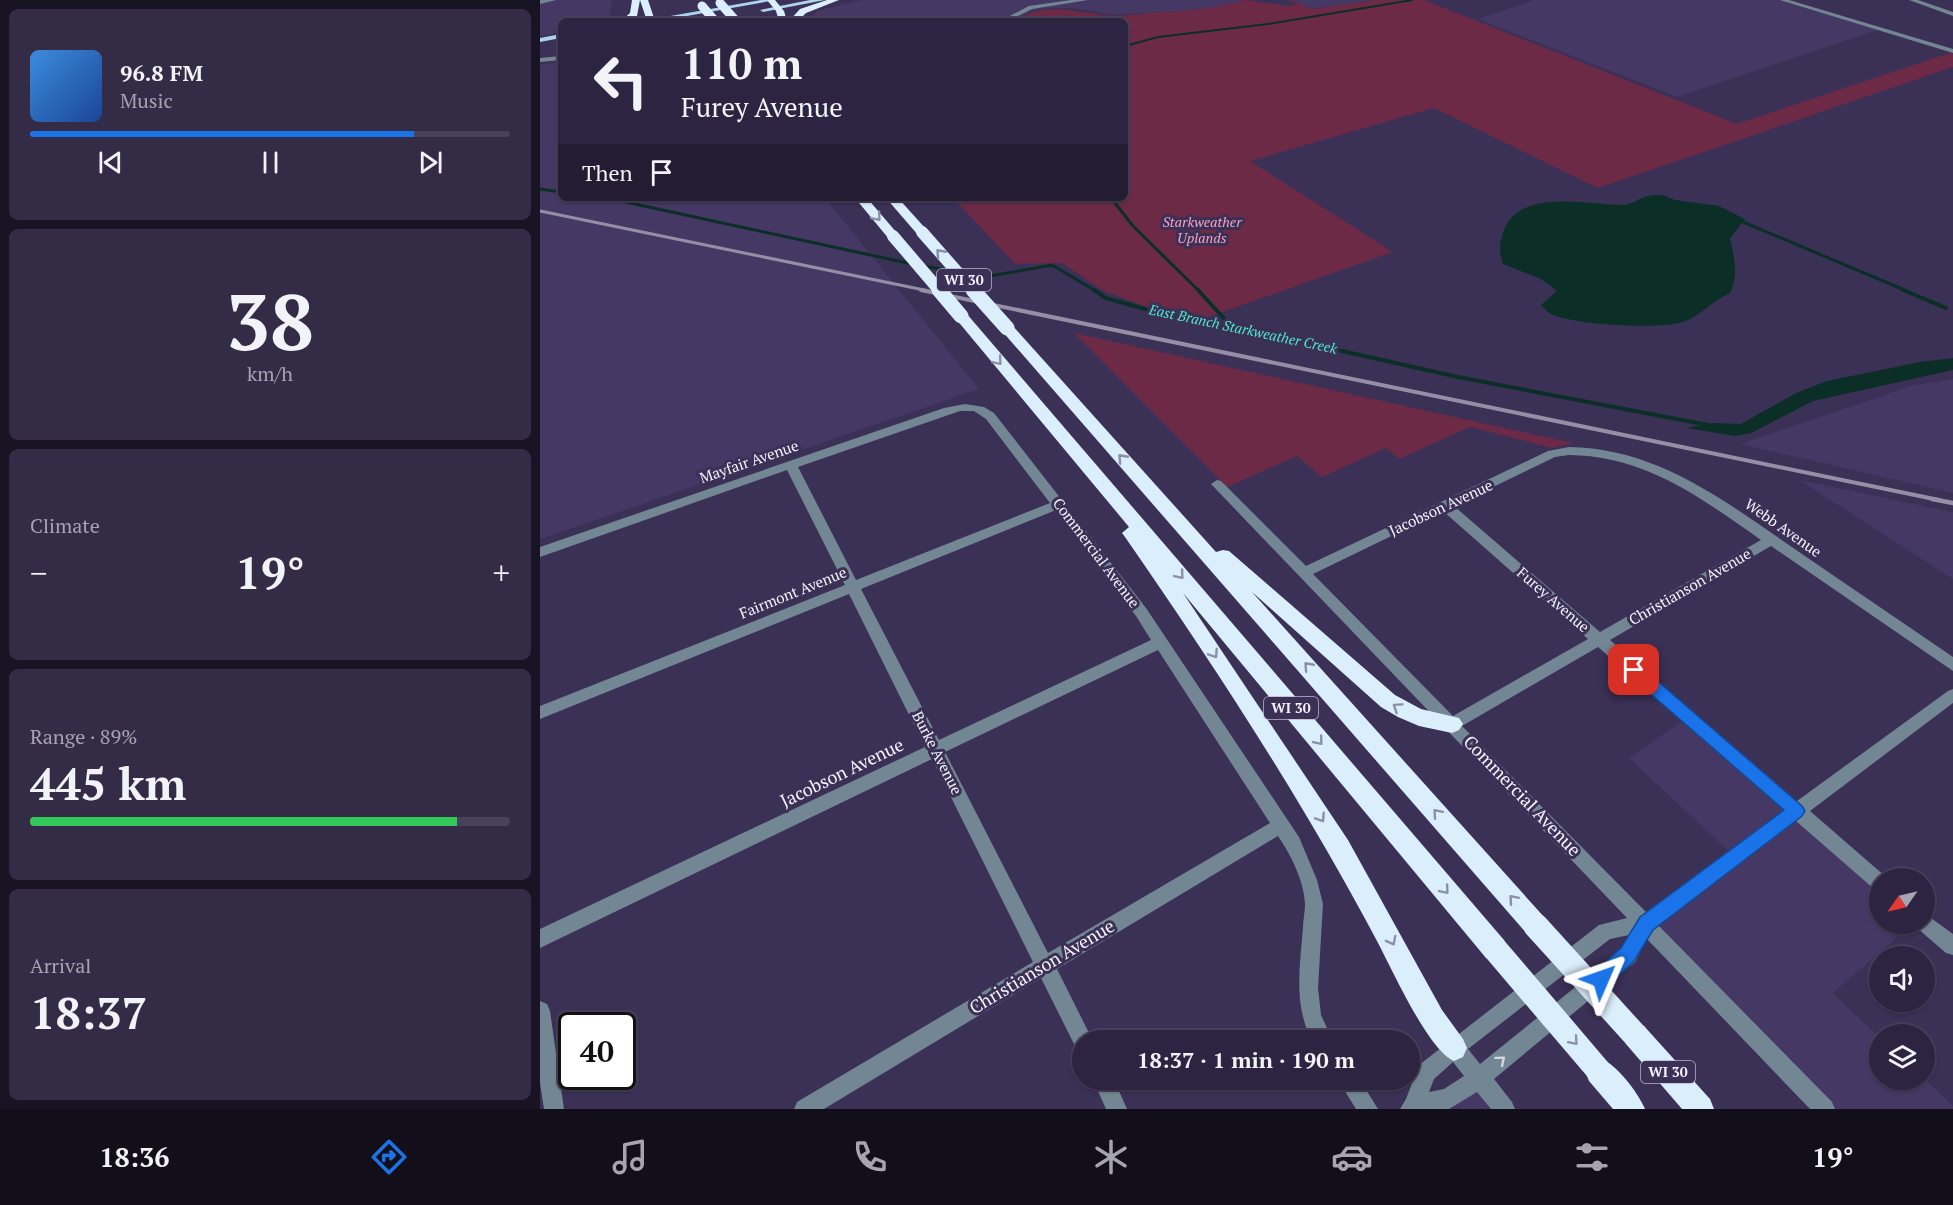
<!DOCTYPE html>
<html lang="en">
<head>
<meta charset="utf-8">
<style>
	body { margin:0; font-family:"PT Serif",serif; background:#342c47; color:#f1f3f6; height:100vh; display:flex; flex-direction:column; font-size:22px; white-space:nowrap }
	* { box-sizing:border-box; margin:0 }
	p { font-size:20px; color:#a6a4b1 }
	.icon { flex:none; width:33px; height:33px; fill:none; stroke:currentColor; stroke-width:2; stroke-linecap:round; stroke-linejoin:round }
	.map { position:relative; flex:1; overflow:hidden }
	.side { display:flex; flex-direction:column; gap:9px; padding:9px; background:#181423; width:540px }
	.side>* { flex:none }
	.banner { position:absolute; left:18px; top:18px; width:570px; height:183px; border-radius:9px; box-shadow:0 2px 4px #0004,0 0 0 2px #484159; background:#2c2440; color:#f1f3f6; overflow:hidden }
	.needle { width:39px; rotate:236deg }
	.buttons { position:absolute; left:1329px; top:868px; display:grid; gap:12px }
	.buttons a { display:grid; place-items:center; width:66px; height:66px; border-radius:50%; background:#2c2440; box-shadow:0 2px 4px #0004,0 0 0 2px #484159; font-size:30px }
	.speed { position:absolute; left:18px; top:1012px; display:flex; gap:12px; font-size:30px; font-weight:700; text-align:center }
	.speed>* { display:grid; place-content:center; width:78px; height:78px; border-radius:50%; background:#2c2440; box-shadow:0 2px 4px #0004,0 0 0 2px #484159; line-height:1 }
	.speed .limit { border:3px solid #111; border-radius:9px; background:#fff; color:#111 }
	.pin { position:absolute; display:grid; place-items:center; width:51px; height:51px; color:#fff; margin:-26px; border-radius:12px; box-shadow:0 3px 9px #0006 }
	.me { position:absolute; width:66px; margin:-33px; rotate:47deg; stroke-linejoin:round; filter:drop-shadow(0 0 4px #0008) }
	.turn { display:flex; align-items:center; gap:21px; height:126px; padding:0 24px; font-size:27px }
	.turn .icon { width:78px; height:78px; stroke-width:2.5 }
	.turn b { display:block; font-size:42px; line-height:51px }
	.then { display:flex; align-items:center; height:57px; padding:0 24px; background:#0003; gap:12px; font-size:22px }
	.big { font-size:45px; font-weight:800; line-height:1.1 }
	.side .card { flex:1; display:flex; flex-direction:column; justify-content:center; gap:9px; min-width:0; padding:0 21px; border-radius:9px; background:#342c47 }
	.side .dial { align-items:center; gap:0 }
	.dial b { font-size:78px; line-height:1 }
	.song { display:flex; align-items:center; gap:18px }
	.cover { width:72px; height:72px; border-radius:9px; background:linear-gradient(135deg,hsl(210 70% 55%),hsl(220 70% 35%)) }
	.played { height:6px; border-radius:3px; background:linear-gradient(90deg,#1a73e8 80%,#484159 80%) }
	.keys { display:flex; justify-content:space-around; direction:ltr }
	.heat { display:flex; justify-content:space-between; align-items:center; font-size:33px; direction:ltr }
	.charge { height:9px; border-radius:4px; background:linear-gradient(90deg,#34c759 89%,#484159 0) }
	.trip { position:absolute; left:532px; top:1030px; width:348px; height:60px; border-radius:30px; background:#2c2440; box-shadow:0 2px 4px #0004,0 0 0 2px #484159; font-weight:800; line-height:60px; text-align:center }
	.tab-bar { display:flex; height:96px; justify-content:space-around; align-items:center; background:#120e1a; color:#a6a4b1 }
	.tab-bar .icon { width:42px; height:42px }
	.tab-bar .current { color:#1a73e8 }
	.tab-bar b { font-size:27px; color:#f1f3f6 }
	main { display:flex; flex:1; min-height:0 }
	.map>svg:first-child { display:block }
</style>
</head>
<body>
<main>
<section class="side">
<div class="card">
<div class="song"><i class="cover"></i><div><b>96.8 FM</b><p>Music</p></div></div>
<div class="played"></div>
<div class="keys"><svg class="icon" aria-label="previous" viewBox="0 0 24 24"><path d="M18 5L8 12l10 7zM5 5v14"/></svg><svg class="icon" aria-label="pause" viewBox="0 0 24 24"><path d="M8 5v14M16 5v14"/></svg><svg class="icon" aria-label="next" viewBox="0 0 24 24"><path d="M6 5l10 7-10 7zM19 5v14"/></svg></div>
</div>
<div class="card dial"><b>38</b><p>km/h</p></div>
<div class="card"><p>Climate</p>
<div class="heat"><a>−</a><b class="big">19°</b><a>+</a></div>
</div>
<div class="card"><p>Range · 89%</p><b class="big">445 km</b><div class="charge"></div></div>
<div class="card"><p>Arrival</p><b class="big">18:37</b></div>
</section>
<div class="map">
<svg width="1413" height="1109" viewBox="0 0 1413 1109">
	<rect width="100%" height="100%" fill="#3b3056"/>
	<g fill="#453864">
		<polygon points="0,0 72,0 69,20 21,21 21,32 0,36"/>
		<polygon points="323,0 704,0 667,9 574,15 533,8 509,8 491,11 474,21 270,21 277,11"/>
		<polygon points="752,0 836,0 772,9"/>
		<polygon points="994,0 1243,0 1340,29 1137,97 938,19"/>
		<polygon points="21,62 21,198 285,198 439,389 0,539 0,65"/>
		<polygon points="1413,379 1413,493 1200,444 1374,385"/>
		<polygon points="1259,480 1413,512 1413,579"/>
		<polygon points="1148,717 1339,883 1340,924 1372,924 1293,993 1339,1037 1340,1080 1385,1079 1413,1106 1413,1109 1285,1109 1106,923 1194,856 1089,758"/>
		<polygon points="939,1078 965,1109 870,1109"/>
	</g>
	<g fill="#6c2a46">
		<path d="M705 0 748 6 758 4 748 0H752L772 9 836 0H884L1197 124 1410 53 1413 54V67L1058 188 894 108 710 161 853 252 654 322 620 316 610 308 564 291 522 263 475 264 413 198H585V21H475C507 0 538 13 573 16 585 16 598 14 610 13 643 11 673 9 705 0Z"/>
		<polygon points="534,333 1033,443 1012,448 930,427 859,459 846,448 782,477 757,456 687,487"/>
	</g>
	<g fill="#0b2f27">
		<path d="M1123 195 1135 200 1179 206 1205 219 1190 238C1194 258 1199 274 1190 293 1174 300 1163 313 1148 320 1125 331 1034 325 1011 314 1007 312 1004 308 1001 305L1017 291 1001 279 963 264C959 253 959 244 963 233 977 187 1047 205 1084 205 1092 205 1097 199 1105 197 1110 195 1118 195 1123 195Z"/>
		<polygon points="1413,358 1413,370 1273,401 1211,433 1195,436 1147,428 1174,423 1201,424 1258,392 1287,381 1380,362"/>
	</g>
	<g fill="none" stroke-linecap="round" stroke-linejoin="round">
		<polyline stroke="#0b2f27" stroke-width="2" points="585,46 618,37 728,24 872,0"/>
		<g stroke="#0b2f27" stroke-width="3">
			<polyline points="0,189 21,192"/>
			<polyline points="67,198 372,264"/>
			<polyline points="571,198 593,226 659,291"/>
			<polyline points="1203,222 1367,291"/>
			<polyline points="383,266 413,271"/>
			<polyline points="422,273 445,277 512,265 556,291"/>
		</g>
		<g stroke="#0b2f27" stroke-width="4">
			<polyline points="554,290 566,298 637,318 736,333 771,344 918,377 1168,425"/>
			<polyline points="658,290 690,325"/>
			<polyline points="1363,290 1406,308"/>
		</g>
		<g fill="#738693" fill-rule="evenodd">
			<polygon points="0,0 16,0 0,4"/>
			<polygon points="531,0 548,0 492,9 468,21 460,21 489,6"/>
			<polygon points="1240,0 1249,0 1413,49 1413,53"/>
			<polygon points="1369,0 1378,0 1413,12 1413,16"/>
			<polygon points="21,56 21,60 0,62 0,58"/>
			<path d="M425 404 444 407 454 413 606 608 759 837 777 880 783 904 778 988 781 1015 793 1041H772C753 1004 760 967 763 927 763 920 765 912 765 904 764 881 751 855 738 836L517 969 553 1041H543V1051L536 1048 501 978 284 1109H254L257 1102 493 962 392 759 0 948V929L385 747 309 594 0 719V706L305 585 247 470 0 557V547L404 408ZM420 411H434L446 419 510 503 316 580 258 467ZM516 510 596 616 611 640 399 740 321 589ZM618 650 730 823 508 953 405 752Z"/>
			<path d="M1029 447C1120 448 1190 505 1262 554 1312 588 1363 623 1413 657V671L1231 546 1070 640 1257 801 1408 691 1413 689V703L1270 811 1346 877 1347 879H1340V891L1334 889 1256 821 1118 925 1292 1102 1295 1109H1270L1107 939 1095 962 954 1079 972 1102 975 1109H951L937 1092 909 1109H860L866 1099 879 1065 1059 925 1087 918 671 484 677 480 681 481 766 566 1008 451ZM1029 455C1106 456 1161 498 1221 540L1060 632 914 506 1015 457ZM903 511 1048 639 913 716 773 574ZM1058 647 1244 810 1106 912 922 726ZM1089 935 1081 948 1054 972 940 1064 928 1049 1070 939ZM913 1062 924 1076 904 1089 889 1092 894 1079Z"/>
			<polygon points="1384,913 1413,934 1413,955 1406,953 1377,928 1376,924 1384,924"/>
			<polygon points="0,1001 7,1004 10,1011 24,1109 4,1109 0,1083"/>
			<polygon points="553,1080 574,1080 587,1109 566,1109"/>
			<polygon points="798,1080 820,1080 838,1109 816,1109"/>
		</g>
		<g fill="#acd4ee" fill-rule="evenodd">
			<polygon points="221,0 236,0 119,21 102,21"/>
			<polygon points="270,0 285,0 223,12 220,10"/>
			<polygon points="21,34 21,38 0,42 0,38"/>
		</g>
		<g fill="#dbeefb" fill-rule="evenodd">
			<polygon points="92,0 108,0 115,21 107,21 100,0 97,16 90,21 81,21 90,13"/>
			<polygon points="227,0 235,0 244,11 247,21 239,21 236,11"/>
			<polygon points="287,0 299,0 266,13 258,21 249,21 260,9"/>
			<polygon points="315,198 327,198 357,233 359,236 357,239 349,239"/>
			<polygon points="346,198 358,198 386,229 386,235 378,235"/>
			<path d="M421 312 426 313 964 940 968 949 964 958 955 961 946 958 643 593 808 840 902 1010 923 1039 927 1048 923 1057 914 1061C888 1050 852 969 837 941 763 801 675 667 585 537L582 533 589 527 416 319 414 316Z"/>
			<polygon points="467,324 472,325 676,552 683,550 689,551 855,695 881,709 919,718 923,724 919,730 912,733 879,726 858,717 841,707 712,592 1005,918 1008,926 1005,934 996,938 987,934 462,331 460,328"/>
			<polygon points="1095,1022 1104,1026 1170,1099 1174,1109 1142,1109 1086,1044 1082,1035 1086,1026"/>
			<path d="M1059 1057C1077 1065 1097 1091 1105 1109H1073L1049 1081 1045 1071 1049 1061Z"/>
		</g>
		<polyline stroke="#958fa6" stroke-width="3" points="0,211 389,291"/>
		<polyline stroke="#958fa6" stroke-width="4" points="381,290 1399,500"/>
		<polyline stroke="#958fa6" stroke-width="4.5" points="1392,499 1413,503"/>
		<g stroke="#dbeefb" stroke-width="9">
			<polyline points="180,3 196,21"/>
			<polyline points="162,6 175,21"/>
		</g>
		<g stroke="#dbeefb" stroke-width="12">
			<polyline points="382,232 434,291"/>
			<polyline points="353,236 400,291"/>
		</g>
		<g stroke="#dbeefb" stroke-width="15">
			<polyline points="399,290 421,316"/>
			<polyline points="433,290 467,328"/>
		</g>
		<g stroke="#dbeefb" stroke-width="25">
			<polyline points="996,926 1095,1035"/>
			<polyline points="955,949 1059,1071"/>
		</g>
	</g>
	<defs><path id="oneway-chevron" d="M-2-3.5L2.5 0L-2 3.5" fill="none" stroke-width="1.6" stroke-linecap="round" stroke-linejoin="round" transform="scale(1.5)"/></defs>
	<g stroke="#8b8fa8">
		<use href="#oneway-chevron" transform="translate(337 217) rotate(50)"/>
		<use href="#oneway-chevron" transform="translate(400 253) rotate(-132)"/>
		<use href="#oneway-chevron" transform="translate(458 361) rotate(50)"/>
		<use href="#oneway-chevron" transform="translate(582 458) rotate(-132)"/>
		<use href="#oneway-chevron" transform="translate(640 575) rotate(50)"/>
		<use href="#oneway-chevron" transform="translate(674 654) rotate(57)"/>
		<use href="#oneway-chevron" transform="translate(768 666) rotate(-132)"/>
		<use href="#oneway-chevron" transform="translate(857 707) rotate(-146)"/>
		<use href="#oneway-chevron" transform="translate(779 741) rotate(50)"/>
		<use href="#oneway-chevron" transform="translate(897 813) rotate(-131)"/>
		<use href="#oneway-chevron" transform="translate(781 818) rotate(57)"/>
		<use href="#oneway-chevron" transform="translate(905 890) rotate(50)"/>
		<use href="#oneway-chevron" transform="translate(973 899) rotate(-131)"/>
		<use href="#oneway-chevron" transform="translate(852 941) rotate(62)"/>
		<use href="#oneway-chevron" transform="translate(1034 1041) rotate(49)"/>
	</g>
	<use stroke="#d4d7e1" href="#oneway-chevron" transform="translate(961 1060) rotate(-40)"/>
	<polygon fill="#1a73e8" stroke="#114b97" stroke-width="1.5" points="1094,665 1100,666 1262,806 1265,811 1262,816 1113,930 1094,961 1068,986 1061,989 1054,986 1052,979 1054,972 1081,948 1100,917 1244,810 1089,675 1087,670 1089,666"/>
	<g text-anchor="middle" stroke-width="6" stroke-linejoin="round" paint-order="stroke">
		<g font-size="14" font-style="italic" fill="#f8a1c1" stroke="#3b3056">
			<text x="662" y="227">Starkweather<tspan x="662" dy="16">Uplands</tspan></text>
		</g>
		<g fill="#3b3056" stroke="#bcb8ca" stroke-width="1.5">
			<rect x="397" y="269" width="54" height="22" rx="4.5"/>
			<rect x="724" y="697" width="54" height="22" rx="4.5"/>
			<rect x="1101" y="1061" width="54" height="22" rx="4.5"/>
		</g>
		<g font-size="14" font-weight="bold" fill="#f4f2fb">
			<text x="424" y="285">WI 30</text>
			<text x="751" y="713">WI 30</text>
			<text x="1128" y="1077">WI 30</text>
		</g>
		<g font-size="14" font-style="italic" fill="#4deaca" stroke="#3b3056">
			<text transform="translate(703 329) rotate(12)" y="5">East Branch Starkweather Creek</text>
		</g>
		<g font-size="15" fill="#f4f2fb" stroke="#3b3056">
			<text transform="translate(209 462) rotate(-19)" y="5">Mayfair Avenue</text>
			<text transform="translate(901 508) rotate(-25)" y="5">Jacobson Avenue</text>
			<text transform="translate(1243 528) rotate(35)" y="5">Webb Avenue</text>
			<text transform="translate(556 553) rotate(53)" y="5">Commercial Avenue</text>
			<text transform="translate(1150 587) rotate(-30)" y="5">Christianson Avenue</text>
			<text transform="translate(253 593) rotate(-22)" y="5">Fairmont Avenue</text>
			<text transform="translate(1013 600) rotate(41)" y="5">Furey Avenue</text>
			<text transform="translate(397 753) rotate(63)" y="5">Burke Avenue</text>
		</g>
		<g font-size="18" fill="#f4f2fb" stroke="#3b3056">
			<text transform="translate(302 773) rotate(-26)" y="6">Jacobson Avenue</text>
			<text transform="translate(982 796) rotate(46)" y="6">Commercial Avenue</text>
			<text transform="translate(502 967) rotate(-31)" y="6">Christianson Avenue</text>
		</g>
	</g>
</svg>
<div class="buttons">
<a><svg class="needle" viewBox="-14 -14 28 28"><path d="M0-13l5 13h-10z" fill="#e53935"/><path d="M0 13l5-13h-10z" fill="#a6a4b1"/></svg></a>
<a><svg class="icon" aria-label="sound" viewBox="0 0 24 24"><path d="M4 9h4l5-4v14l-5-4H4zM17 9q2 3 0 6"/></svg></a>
<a><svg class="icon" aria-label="layers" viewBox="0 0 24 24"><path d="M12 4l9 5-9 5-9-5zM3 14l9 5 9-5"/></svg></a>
</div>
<div class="speed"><div class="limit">40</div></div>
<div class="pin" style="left:1094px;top:670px;background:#d93025"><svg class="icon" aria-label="arrive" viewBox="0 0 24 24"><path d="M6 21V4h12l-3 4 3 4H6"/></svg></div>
<svg class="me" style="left:1061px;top:979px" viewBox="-20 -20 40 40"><path d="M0-17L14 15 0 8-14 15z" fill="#1a73e8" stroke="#fff" stroke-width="4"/></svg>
<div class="trip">18:37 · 1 min · 190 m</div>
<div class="banner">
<div class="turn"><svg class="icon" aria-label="left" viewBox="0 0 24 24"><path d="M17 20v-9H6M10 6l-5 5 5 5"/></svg><div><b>110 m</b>Furey Avenue</div></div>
<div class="then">Then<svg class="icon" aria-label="arrive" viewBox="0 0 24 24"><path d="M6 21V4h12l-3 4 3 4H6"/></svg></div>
</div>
</div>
</main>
<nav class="tab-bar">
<b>18:36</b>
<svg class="icon current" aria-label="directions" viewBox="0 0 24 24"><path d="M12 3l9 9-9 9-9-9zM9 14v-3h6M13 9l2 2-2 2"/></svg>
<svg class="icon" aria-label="music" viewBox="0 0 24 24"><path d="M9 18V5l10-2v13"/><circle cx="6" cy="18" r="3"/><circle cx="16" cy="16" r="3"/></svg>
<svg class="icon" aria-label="phone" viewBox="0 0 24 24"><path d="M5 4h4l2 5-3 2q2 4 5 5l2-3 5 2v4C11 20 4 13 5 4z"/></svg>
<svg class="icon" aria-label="climate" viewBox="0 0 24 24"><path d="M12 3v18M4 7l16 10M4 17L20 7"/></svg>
<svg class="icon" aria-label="car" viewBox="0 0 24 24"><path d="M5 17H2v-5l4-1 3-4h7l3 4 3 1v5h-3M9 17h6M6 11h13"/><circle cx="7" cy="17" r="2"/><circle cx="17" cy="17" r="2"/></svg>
<svg class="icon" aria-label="filters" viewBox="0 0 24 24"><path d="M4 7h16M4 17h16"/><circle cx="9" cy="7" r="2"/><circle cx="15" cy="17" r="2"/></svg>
<b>19°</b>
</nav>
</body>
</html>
